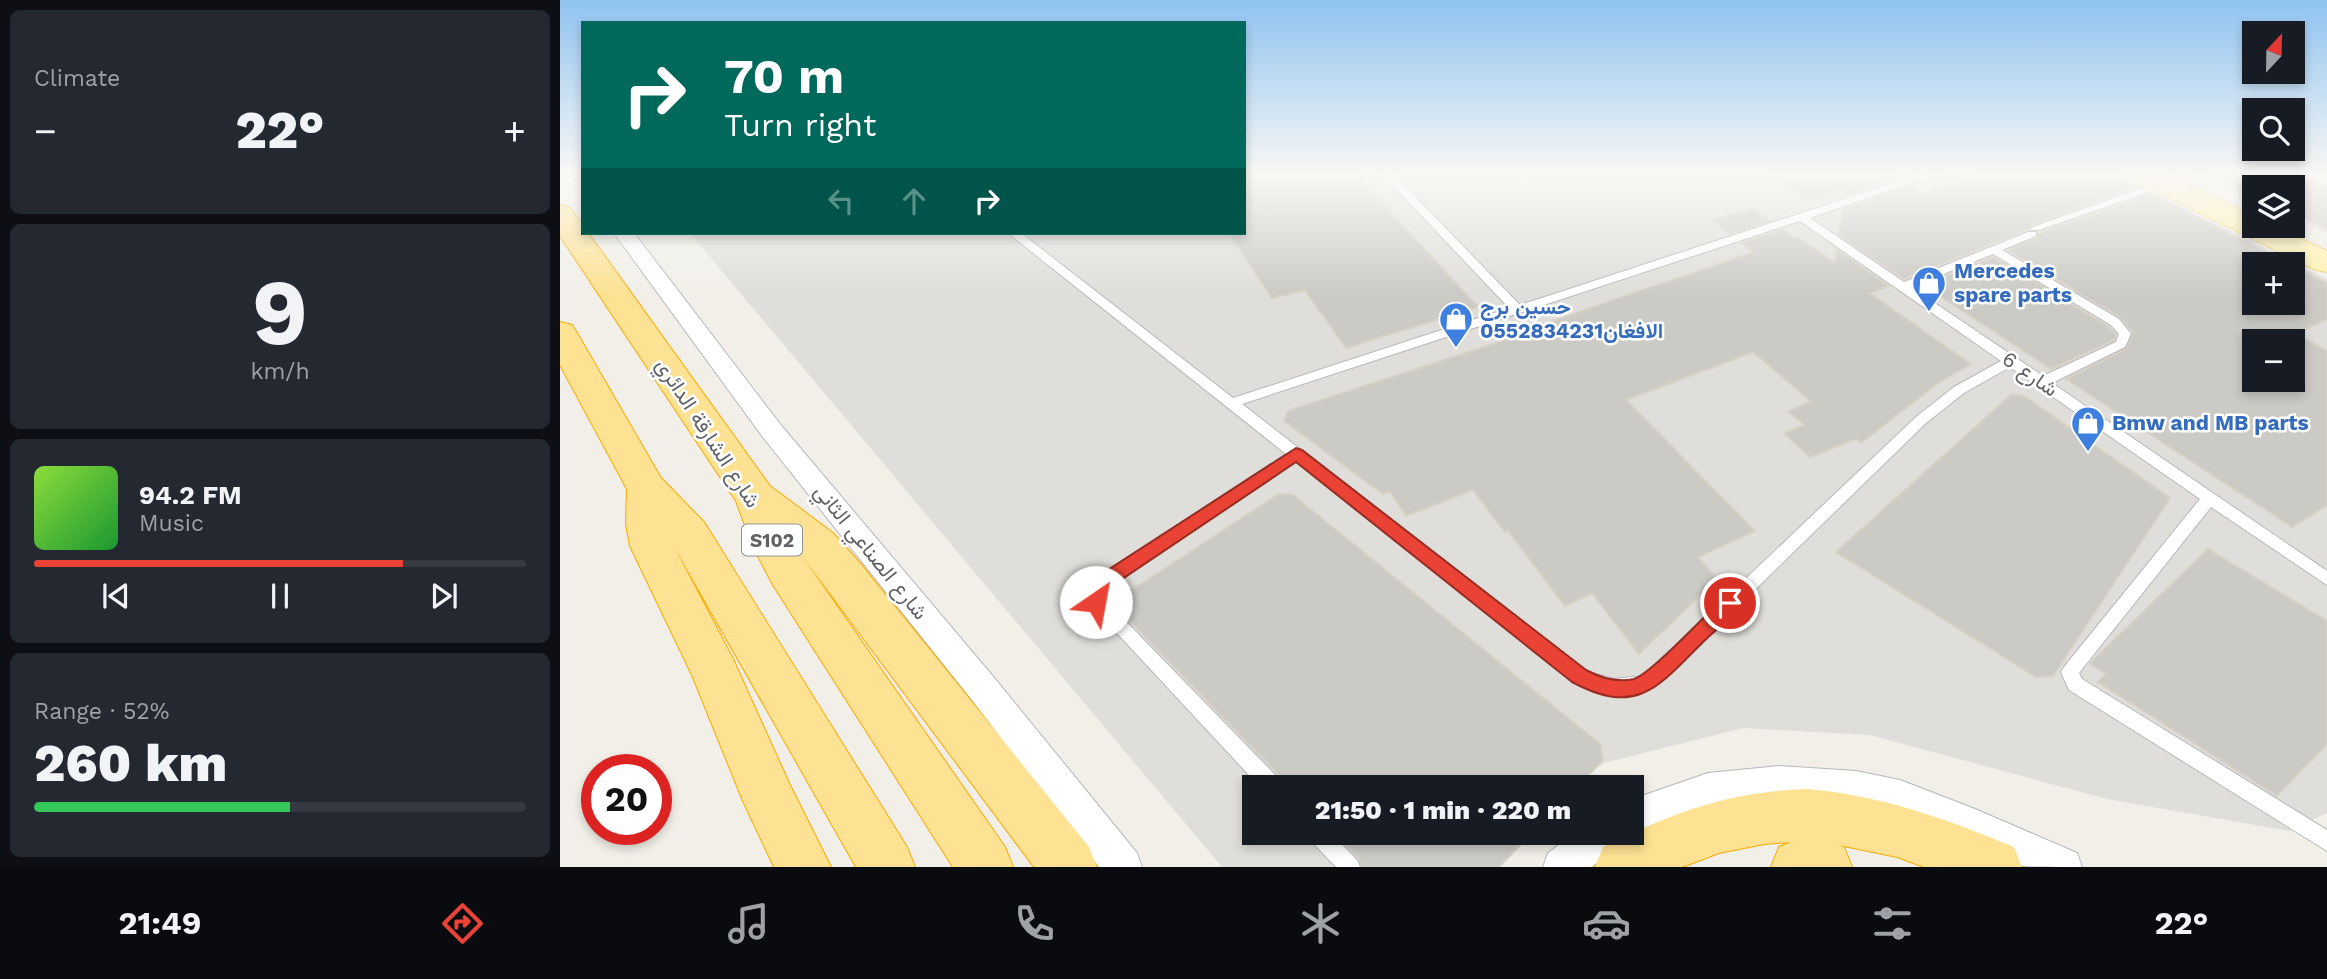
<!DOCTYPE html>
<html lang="en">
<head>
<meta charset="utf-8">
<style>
	body { margin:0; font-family:"Work Sans",Vazirmatn,sans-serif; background:#242831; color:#f1f3f6; height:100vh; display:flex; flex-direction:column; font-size:26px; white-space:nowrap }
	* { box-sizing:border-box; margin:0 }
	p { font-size:23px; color:#9ea1a6 }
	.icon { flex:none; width:38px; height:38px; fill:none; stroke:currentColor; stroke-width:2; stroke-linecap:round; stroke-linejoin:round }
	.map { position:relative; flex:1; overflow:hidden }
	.details { display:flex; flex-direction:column; gap:10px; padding:10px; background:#0d0f14; width:560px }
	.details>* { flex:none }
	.guide { position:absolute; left:21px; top:21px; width:665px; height:214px; border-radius:0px; box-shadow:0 4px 10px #0003; background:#00695c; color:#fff; overflow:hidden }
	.needle { width:46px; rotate:22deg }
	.fabs { position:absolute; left:1682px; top:21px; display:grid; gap:14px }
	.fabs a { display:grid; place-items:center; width:63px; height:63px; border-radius:0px; background:#171b24; box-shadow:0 4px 10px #0003; font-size:35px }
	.speed { position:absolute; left:21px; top:754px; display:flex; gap:14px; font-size:35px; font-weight:700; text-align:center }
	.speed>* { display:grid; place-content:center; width:91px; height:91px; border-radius:50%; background:#171b24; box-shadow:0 4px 10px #0003; line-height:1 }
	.speed .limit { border:10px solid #d22; background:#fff; color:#111 }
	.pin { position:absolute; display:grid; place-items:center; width:60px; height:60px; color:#fff; margin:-30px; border:4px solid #fff; border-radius:50%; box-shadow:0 2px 7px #0007 }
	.me { position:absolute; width:77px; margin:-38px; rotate:33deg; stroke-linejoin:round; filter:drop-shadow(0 0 5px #0008) }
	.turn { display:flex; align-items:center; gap:24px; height:147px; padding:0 28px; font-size:32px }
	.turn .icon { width:91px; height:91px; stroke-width:2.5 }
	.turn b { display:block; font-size:49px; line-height:60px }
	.lanes { display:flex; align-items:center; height:66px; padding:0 28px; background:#0003; justify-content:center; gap:35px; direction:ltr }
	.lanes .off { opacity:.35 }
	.big { font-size:52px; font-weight:800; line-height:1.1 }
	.details .card { flex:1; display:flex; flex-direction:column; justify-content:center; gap:10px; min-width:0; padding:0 24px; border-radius:10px; background:#242831 }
	.details .dial { align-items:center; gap:0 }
	.dial b { font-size:91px; line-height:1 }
	.song { display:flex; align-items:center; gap:21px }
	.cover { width:84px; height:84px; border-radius:10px; background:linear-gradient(135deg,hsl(90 70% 55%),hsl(130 70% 35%)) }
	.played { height:7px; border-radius:4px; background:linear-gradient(90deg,#ea4335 75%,#363941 75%) }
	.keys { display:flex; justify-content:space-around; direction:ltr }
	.heat { display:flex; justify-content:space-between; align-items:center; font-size:38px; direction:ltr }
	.charge { height:10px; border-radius:5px; background:linear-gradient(90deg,#34c759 52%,#363941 0) }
	.trip { position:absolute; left:682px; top:775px; width:402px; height:70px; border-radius:0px; background:#171b24; box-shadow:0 4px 10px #0003; font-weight:800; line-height:70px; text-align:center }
	.dock { display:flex; height:112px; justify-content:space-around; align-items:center; background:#090b0e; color:#9ea1a6 }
	.dock .icon { width:49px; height:49px }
	.dock .on { color:#ea4335 }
	.dock b { font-size:32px; color:#f1f3f6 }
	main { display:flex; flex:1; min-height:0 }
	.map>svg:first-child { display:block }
</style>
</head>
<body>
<main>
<section class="details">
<div class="card"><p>Climate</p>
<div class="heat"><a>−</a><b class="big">22°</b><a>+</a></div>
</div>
<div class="card dial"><b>9</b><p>km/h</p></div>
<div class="card">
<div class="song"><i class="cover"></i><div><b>94.2 FM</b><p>Music</p></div></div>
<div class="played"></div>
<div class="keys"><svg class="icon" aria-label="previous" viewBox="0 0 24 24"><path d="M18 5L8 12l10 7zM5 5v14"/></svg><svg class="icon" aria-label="pause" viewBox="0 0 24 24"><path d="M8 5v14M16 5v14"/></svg><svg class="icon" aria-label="next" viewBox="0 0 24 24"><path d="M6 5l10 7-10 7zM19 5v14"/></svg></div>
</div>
<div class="card"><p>Range · 52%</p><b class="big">260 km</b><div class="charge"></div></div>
</section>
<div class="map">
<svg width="1767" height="867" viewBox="0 0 1767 867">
	<rect width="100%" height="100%" fill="#f1efe8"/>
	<g fill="#e0deda" fill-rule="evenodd">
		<path d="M684 173H1553L1767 279V813L1729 831 1547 799 1310 735 1183 728 1044 763 1012 787 695 788V833H952L907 867H662L130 233H684ZM1694 264H1732V303H1694ZM1694 341H1732V380H1694Z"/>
		<polygon points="1639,173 1767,173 1767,233 1733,217 1732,187 1694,187 1694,199"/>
	</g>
	<g fill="#cccac5" stroke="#d6d1c6" stroke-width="2" fill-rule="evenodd">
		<polygon points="699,173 794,173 918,307 786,348 745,290 712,298 669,233 684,233 684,177"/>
		<polygon points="1208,173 1327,173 1337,179 1285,196 1286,189 1248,200"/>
		<polygon points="1429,173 1550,173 1577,187 1469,226 1468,229 1344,279 1279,235 1283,209 1349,186 1362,194"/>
		<polygon points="1732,173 1767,188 1767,228 1732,212"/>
		<path d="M1590 194 1730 264H1694V303H1732V265L1767 283V319L1736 334 1767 351V505L1732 527 1506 379 1566 349 1573 332 1560 317 1448 250 1477 238 1479 233ZM1732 336V380H1694V341H1722Z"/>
		<polygon points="1193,208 1210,221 1170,234 1153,220"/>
		<polygon points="1222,230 1233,238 1237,237 1275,263 1277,250 1329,286 1309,293 1411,364 1381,381 1301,443 1296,439 1250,457 1224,433 1245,425 1228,412 1251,401 1193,352 1066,400 1195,531 1138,557 1157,579 1079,654 1032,593 1005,606 948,531 945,532 913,490 846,516 830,491 823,494 724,421 728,411 961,335 958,333 1194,252 1182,243"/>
		<polygon points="1433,257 1549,327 1556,335 1554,340 1491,369 1363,285"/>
		<polygon points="1452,394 1464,396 1610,498 1493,676 1476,677 1276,552"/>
		<polygon points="719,494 733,495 1040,744 1043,760 1016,788 725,788 723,779 555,606 558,599"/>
		<polygon points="1648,549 1767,621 1767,744 1717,796 1538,682 1546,674 1530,663"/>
		<polygon points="775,833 972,833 939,867 802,867 799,858"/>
	</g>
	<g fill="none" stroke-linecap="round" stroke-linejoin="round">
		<g stroke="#b5b8bc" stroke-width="2">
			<g id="lane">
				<path d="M821 173H832L960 305 1364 173H1380L1250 218 1344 282 1468 232H1476V236L1442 250 1559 319 1571 334 1565 347 1492 383 1767 571V585L1651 507 1519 673 1522 679 1767 830V851L1509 690 1501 672 1504 667 1640 499 1450 367 1404 393 1366 423 1095 687C1065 698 1041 695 1013 681L735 461 548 588 545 600 721 781 723 788H701L528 602 535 579 726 454 448 233H461L673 398 949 308ZM1240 221 1441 361 1394 387 1356 417 1083 676 1054 679 1025 671 682 404ZM1433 254 1551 325 1559 334 1556 342 1483 376 1351 287Z"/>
				<polygon points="1628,173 1645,173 1630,179 1625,176"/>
				<polygon points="1739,173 1753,173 1767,179 1767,186"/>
				<polygon points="1602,181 1607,184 1606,186 1479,230 1471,230 1470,228"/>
				<polygon points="747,833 771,833 797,860 800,867 776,867 750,840"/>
			</g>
		</g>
		<g stroke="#b5b8bc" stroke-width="2">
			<g id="street">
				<polygon points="11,173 23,173 23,183 16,181"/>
				<polygon points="54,233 74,233 220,424 436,680 577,853 582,867 539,867 412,700 202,436"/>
				<path d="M1219 766 1296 771 1340 780 1415 809 1517 853 1522 867C1503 867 1476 867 1458 866 1424 855 1393 835 1360 822 1294 799 1217 792 1148 807 1122 813 1098 825 1073 835L1068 833H1073V799L1148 773Z"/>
				<polygon points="1014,833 1062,833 1056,846 1032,867 983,867 988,853"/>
			</g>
		</g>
		<g stroke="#f2c960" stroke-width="2">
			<polygon id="primary" points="1567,173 1604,173 1694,216 1694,226 1714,226 1767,251 1767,272 1756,270 1571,179"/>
		</g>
		<g stroke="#f9ab00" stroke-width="2">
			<g id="highway">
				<polygon points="0,205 10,208 23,225 23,233 28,233 210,486 273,533 299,562 529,847 537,867 474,867 242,556 445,847 453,867 393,867 213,585 193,547 176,501 0,236"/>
				<polygon points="0,322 12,325 17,333 101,478 144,522 347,847 355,867 296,867 113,545 173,659 229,783 271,867 214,867 183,801 132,675 70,546 66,524 67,489 0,365"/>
				<path d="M1248 789C1323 796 1384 818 1454 847L1462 867H1364L1337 857 1279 845 1284 847 1292 867H1211L1219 847 1231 842 1204 844 1159 853 1122 867H1035L1043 847C1115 812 1167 792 1248 789Z"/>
			</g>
		</g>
		<use href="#lane" fill="#fff" fill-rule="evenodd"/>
		<use href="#street" fill="#fff" fill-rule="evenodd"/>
		<use href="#primary" fill="#fff2af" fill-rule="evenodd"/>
		<use href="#highway" fill="#fde293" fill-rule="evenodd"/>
	</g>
	<linearGradient id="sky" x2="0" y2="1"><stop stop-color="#8fc3f1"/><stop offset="0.59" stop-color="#f9f8f5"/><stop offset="1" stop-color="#f9f8f5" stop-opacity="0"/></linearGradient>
	<rect width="1767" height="295" fill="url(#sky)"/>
	<path fill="#ea4335" stroke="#982c22" stroke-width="2" d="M736 448 742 450 1026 670C1041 678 1057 683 1074 679 1091 674 1147 613 1164 598L1170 596 1177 598 1180 603C1172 618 1154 631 1142 643 1098 687 1077 717 1012 682L736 462 549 588 543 607 536 610 530 607 527 602 534 579Z"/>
	<defs>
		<g id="shop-pin" transform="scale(1.75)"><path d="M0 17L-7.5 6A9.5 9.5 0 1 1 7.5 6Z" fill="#3f7fe0" stroke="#fff"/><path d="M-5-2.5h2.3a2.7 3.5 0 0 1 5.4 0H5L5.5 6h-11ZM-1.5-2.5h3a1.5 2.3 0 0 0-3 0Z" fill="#fff"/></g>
	</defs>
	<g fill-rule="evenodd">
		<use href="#shop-pin" x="1369" y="283"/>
		<use href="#shop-pin" x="896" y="319"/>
		<use href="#shop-pin" x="1528" y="423"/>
	</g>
	<g text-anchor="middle" stroke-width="5" stroke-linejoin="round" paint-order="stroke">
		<rect fill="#fff" stroke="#8f9295" stroke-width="2" x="182" y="524.5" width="60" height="31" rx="5"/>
		<g font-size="19" font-weight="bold" fill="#5f6368">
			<text x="212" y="547">S102</text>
		</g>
		<g font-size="21" font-weight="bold" fill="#366cbe" stroke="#fff" text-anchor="start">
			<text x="1394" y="278">Mercedes<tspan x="1394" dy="24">spare parts</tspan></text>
			<text x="920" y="314">حسين برج<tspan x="920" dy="24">الافغان0552834231</tspan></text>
			<text x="1552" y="430">Bmw and MB parts</text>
		</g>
		<g font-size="21" fill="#5f6368" stroke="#fff">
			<text transform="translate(1470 374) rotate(35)" y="7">شارع 6</text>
			<text transform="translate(148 433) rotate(57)" y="7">شارع الشارقة الدائري</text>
			<text transform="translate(311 552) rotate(51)" y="7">شارع الصناعي الثاني</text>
		</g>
	</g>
</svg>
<div class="fabs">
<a><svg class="needle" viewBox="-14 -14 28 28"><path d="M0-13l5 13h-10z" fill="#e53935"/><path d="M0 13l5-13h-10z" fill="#9ea1a6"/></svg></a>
<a><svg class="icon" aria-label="search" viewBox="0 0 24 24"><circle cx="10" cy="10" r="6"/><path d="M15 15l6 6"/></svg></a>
<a><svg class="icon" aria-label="layers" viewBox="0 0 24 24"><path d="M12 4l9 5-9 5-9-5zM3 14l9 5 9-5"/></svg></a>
<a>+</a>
<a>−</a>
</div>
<div class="speed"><div class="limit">20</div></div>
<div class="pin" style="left:1170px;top:603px;background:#d93025"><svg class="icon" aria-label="arrive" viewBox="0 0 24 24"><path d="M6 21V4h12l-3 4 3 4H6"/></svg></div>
<svg class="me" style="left:536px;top:602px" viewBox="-20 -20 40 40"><circle r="19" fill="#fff"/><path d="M0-13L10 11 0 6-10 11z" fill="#ea4335"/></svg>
<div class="trip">21:50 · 1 min · 220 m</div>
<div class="guide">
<div class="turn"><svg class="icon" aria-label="right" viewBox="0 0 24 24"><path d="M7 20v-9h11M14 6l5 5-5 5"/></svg><div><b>70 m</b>Turn right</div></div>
<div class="lanes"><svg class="icon off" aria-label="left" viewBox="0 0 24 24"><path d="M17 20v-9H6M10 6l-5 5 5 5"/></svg><svg class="icon off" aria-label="ahead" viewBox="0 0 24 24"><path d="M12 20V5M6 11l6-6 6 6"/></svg><svg class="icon" aria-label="right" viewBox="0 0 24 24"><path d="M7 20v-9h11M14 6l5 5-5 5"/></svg></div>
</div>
</div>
</main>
<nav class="dock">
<b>21:49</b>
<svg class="icon on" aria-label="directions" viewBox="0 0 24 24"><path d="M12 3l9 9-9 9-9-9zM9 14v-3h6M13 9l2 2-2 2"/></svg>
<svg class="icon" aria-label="music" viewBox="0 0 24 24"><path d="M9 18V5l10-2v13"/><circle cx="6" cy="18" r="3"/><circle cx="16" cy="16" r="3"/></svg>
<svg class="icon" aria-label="phone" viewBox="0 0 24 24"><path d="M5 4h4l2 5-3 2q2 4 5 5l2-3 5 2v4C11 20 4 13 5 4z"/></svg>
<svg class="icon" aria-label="climate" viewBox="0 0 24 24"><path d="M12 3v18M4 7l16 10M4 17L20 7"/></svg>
<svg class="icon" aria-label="car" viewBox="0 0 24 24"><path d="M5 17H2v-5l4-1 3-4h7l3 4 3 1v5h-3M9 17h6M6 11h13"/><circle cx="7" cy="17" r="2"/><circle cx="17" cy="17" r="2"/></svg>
<svg class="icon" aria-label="filters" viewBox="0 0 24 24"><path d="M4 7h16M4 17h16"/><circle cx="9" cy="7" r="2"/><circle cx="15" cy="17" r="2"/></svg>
<b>22°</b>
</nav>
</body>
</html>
